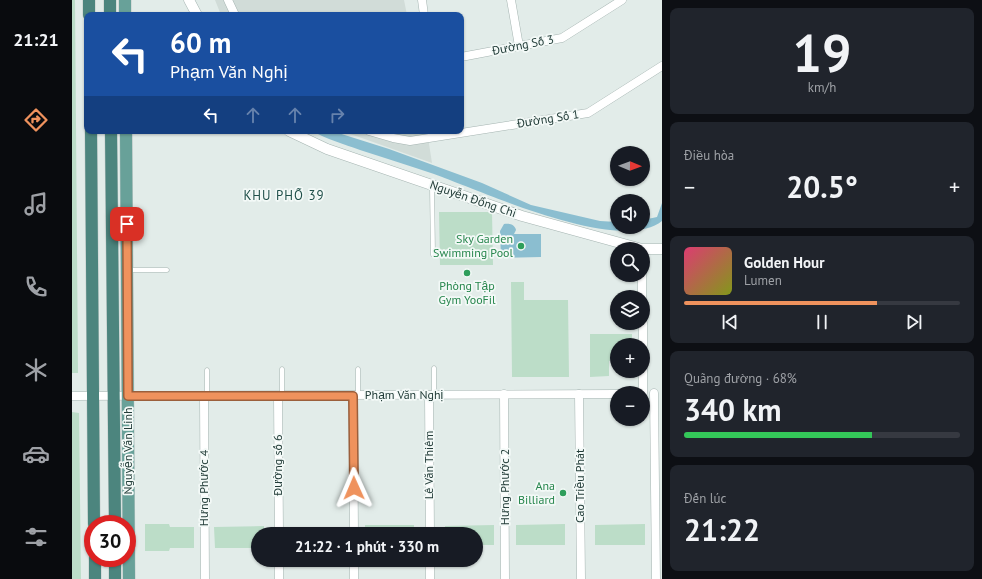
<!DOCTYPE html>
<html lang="vi">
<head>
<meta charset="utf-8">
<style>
	body { margin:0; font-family:"PT Sans",sans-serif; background:#20242c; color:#f1f3f6; height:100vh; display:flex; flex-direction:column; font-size:15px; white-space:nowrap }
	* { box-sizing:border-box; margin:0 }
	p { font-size:13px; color:#9ea1a6 }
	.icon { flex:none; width:22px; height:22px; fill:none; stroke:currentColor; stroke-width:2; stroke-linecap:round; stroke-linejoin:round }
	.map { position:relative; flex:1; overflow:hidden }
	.details { display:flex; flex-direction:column; gap:8px; padding:8px; background:#0d0f14; width:320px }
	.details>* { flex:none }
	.guide { position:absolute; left:12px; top:12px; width:380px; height:122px; border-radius:8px; box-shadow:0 1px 3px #0004; background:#1a4fa0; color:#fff; overflow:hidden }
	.needle { width:26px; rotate:91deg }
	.controls { position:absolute; left:538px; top:146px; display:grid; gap:8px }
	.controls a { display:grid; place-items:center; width:40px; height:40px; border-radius:50%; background:#171b24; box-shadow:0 1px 3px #0004; font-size:20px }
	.speed { position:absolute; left:12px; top:515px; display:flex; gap:8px; font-size:20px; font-weight:700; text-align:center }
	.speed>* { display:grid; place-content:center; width:52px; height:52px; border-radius:50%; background:#171b24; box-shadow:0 1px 3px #0004; line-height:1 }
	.speed .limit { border:6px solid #d22; background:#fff; color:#111 }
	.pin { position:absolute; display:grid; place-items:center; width:34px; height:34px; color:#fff; margin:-17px; border-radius:8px; box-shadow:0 2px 6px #0006 }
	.me { position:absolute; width:44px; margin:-22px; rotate:359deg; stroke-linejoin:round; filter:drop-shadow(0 0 3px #0008) }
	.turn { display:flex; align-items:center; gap:14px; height:84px; padding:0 20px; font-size:18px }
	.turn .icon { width:52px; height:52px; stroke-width:2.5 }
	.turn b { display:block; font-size:28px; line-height:34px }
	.lanes { display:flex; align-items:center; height:38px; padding:0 20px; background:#0003; justify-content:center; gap:20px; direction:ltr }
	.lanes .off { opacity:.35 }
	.big { font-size:30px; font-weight:700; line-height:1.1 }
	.details .card { flex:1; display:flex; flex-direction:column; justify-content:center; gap:6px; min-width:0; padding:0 14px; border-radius:8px; background:#20242c }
	.details .dial { align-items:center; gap:0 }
	.dial b { font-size:52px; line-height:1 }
	.song { display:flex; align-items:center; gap:12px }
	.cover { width:48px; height:48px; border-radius:6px; background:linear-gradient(135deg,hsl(340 70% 55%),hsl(70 70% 35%)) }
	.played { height:4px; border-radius:2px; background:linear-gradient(90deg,#ef925d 70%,#363941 70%) }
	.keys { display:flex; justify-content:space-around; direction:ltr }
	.heat { display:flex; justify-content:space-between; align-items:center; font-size:22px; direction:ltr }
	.charge { height:6px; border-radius:3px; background:linear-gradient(90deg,#34c759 68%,#363941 0) }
	.trip { position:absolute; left:179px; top:527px; width:232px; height:40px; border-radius:20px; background:#171b24; box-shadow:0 1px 3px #0004; font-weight:700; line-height:40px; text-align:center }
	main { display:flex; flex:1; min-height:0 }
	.dock { display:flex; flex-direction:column; width:72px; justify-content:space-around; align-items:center; background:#090b0e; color:#9ea1a6 }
	.dock .icon { width:28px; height:28px }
	.dock .on { color:#ef925d }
	.dock b { font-size:18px; color:#f1f3f6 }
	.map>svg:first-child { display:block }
</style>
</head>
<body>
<main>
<nav class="dock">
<b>21:21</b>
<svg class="icon on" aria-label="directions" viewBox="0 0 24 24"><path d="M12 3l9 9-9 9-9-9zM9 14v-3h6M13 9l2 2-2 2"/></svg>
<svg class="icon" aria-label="music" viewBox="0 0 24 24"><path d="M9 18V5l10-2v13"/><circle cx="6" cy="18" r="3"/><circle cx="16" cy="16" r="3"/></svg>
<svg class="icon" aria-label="phone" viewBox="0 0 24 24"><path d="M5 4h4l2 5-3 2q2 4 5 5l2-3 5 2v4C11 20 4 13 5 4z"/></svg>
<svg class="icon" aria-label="climate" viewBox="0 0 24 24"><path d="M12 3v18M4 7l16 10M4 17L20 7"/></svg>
<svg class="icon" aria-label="car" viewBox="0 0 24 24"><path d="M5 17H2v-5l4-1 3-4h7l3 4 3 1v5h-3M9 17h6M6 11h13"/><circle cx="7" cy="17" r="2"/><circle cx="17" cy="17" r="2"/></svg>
<svg class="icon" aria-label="filters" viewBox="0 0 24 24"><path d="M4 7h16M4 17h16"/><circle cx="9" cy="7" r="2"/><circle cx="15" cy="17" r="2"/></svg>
</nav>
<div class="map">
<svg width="590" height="579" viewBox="0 0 590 579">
	<rect width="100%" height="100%" fill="#e2ece9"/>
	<g fill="#d1dcd8">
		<polygon points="143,0 332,0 335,15 149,15"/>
		<polygon points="269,131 355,131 360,163 287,137"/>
	</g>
	<g fill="#bcddc8">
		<polygon points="0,0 3,0 6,373 0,373"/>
		<polygon points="367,212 420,212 421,265 368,265"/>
		<polygon points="439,282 452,282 452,300 496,300 497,377 440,377"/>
		<polygon points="518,334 560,334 560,345 545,345 545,360 537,361 537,376 518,377"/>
		<polygon points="0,412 7,413 9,579 0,579"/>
		<polygon points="73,524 97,524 98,527 122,527 122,548 98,548 97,551 73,551"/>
		<polygon points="493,524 493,545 444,545 444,525"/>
		<polygon points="573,524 573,545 523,545 523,525"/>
		<rect x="293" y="525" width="49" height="9"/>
		<polygon points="422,525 422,545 404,545 404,534 373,534 373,526"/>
		<polygon points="192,526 192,534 186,534 186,548 143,548 142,527"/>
		<rect x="222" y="527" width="49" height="7"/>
	</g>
	<g fill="#8bbed0">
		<path d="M240 131H260L317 149 410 183 459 205 528 221 545 222V227H571V220L585 217 590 203V221C547 255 410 191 362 174 338 166 313 158 288 150 272 144 254 139 240 131Z"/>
		<path d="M432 224C438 223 443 225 444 230L442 234H469V257L429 258 428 231Z"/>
	</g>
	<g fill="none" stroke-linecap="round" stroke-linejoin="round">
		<g stroke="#a5b4b1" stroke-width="5">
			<g id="service">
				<polyline points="360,186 361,255"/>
				<polyline points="55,270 95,270"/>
				<polyline points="362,368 362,395"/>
				<polyline points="210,369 210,396"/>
				<polyline points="286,369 286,396"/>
				<polyline points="135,370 135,396"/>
			</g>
		</g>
		<g stroke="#a5b4b1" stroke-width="9">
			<g id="minor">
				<polyline points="156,0 163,15"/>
				<polyline points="350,0 352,15"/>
				<polyline points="439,0 447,46"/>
				<polyline points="389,57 490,38 550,0"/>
				<polyline points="297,131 321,138 338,141 516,113 590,66"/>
				<polyline points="570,275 570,297"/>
				<polyline points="571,323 571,345"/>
				<polyline points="571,368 571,393"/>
				<polyline points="582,393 584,579"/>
				<polyline points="432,394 433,579"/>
				<polyline points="507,394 509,579"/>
				<polyline points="357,395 358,534"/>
				<polyline points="0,396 545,394"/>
				<polyline points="206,396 207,534"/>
				<polyline points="281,396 282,534"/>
				<polyline points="132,397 133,579"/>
				<polyline points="207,560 207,579"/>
				<polyline points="282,560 282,579"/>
				<polyline points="358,560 358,579"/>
			</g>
		</g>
		<g stroke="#a5b4b1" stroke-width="11">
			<g id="tertiary">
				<polyline points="117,0 125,15"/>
				<polyline points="217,131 255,149 450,216 570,249 590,249"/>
			</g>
		</g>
		<g stroke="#c1c9c8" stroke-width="13">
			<g id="primary">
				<polyline points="53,0 53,15"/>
				<polyline points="54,131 57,579"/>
			</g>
		</g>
		<g stroke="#c1c9c8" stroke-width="13">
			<g id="trunk">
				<polyline points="17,0 17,15"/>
				<polyline points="38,0 38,15"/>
				<polyline points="19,131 22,524"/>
				<polyline points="39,131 43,524"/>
				<polyline points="23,558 23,579"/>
				<polyline points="43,558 43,579"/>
			</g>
		</g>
		<use href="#service" stroke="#fff" stroke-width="4"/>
		<use href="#minor" stroke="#fff" stroke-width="8"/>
		<use href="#tertiary" stroke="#fff" stroke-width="10"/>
		<use href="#primary" stroke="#68a199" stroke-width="12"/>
		<use href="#trunk" stroke="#4c857e" stroke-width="12"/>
	</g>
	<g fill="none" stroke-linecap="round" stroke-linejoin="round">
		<g stroke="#9b5f3c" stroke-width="10">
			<polyline id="route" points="55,224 56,396 281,396 282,488"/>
		</g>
		<use href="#route" stroke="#ef925d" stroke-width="7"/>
	</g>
	<g fill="#2e9e5b" stroke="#f3f9f7" stroke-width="1.5">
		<circle cx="449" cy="246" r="4"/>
		<circle cx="395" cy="273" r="4"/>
		<circle cx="491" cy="493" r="4"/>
	</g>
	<g text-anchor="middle" stroke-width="3.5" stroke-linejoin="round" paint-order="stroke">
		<g font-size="12" fill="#233d39" stroke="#f3f9f7">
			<text transform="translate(451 45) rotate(-11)" y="4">Đường Số 3</text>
			<text transform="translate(476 119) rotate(-9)" y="4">Đường Số 1</text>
			<text transform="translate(401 199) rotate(19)" y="4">Nguyễn Đổng Chi</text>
			<text x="332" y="399">Phạm Văn Nghị</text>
			<text transform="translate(56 451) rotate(-90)" y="4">Nguyễn Văn Linh</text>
			<text transform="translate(206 465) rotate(-90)" y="4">Đường số 6</text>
			<text transform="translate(357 465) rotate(-90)" y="4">Lê Văn Thiêm</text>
			<text transform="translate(508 486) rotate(-90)" y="4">Cao Triều Phát</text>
			<text transform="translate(433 487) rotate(-90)" y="4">Hưng Phước 2</text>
			<text transform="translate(132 488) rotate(-90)" y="4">Hưng Phước 4</text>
		</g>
		<g font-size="12" fill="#27864d" stroke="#f3f9f7" text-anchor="end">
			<text x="441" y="243">Sky Garden<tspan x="441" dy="14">Swimming Pool</tspan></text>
			<text x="395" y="290" text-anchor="middle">Phòng Tập<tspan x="395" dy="14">Gym YooFil</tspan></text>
			<text x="483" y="490">Ana<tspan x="483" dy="14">Billiard</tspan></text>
		</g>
		<g font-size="13" letter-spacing="1" fill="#1f4f49" stroke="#f3f9f7">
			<text x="212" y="200">KHU PHỐ 39</text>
		</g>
	</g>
</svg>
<div class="controls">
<a><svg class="needle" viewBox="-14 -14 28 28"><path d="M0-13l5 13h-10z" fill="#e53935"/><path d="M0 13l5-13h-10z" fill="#9ea1a6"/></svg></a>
<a><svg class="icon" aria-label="sound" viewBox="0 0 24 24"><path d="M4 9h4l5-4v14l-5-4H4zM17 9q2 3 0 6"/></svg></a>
<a><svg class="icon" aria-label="search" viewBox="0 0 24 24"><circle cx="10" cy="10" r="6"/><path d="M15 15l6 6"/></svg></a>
<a><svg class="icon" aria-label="layers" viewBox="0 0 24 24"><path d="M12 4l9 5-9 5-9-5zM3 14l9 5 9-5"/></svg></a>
<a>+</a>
<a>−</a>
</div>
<div class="speed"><div class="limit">30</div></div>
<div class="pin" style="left:55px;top:224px;background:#d93025"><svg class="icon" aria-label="arrive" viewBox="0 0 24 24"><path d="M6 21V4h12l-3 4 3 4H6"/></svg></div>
<svg class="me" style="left:282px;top:488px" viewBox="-20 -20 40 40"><path d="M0-17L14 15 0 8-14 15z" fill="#ef925d" stroke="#fff" stroke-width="4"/></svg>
<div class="trip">21:22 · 1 phút · 330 m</div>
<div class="guide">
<div class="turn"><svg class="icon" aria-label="left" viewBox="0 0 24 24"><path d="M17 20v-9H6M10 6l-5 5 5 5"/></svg><div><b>60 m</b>Phạm Văn Nghị</div></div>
<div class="lanes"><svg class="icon" aria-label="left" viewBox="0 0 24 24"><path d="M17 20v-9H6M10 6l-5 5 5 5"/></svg><svg class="icon off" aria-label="ahead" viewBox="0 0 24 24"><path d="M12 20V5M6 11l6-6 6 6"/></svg><svg class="icon off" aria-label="ahead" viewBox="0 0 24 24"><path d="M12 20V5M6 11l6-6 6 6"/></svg><svg class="icon off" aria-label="right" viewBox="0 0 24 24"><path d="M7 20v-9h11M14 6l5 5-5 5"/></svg></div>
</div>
</div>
<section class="details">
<div class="card dial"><b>19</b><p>km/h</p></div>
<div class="card"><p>Điều hòa</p>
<div class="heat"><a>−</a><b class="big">20.5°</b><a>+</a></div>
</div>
<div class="card">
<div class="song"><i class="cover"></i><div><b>Golden Hour</b><p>Lumen</p></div></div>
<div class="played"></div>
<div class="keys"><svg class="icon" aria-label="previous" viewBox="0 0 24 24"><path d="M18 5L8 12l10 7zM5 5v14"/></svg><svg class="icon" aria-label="pause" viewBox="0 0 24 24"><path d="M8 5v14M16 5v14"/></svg><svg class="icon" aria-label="next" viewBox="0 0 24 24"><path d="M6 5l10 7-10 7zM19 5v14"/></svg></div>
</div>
<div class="card"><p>Quãng đường · 68%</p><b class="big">340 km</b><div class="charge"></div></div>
<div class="card"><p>Đến lúc</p><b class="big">21:22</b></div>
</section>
</main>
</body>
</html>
